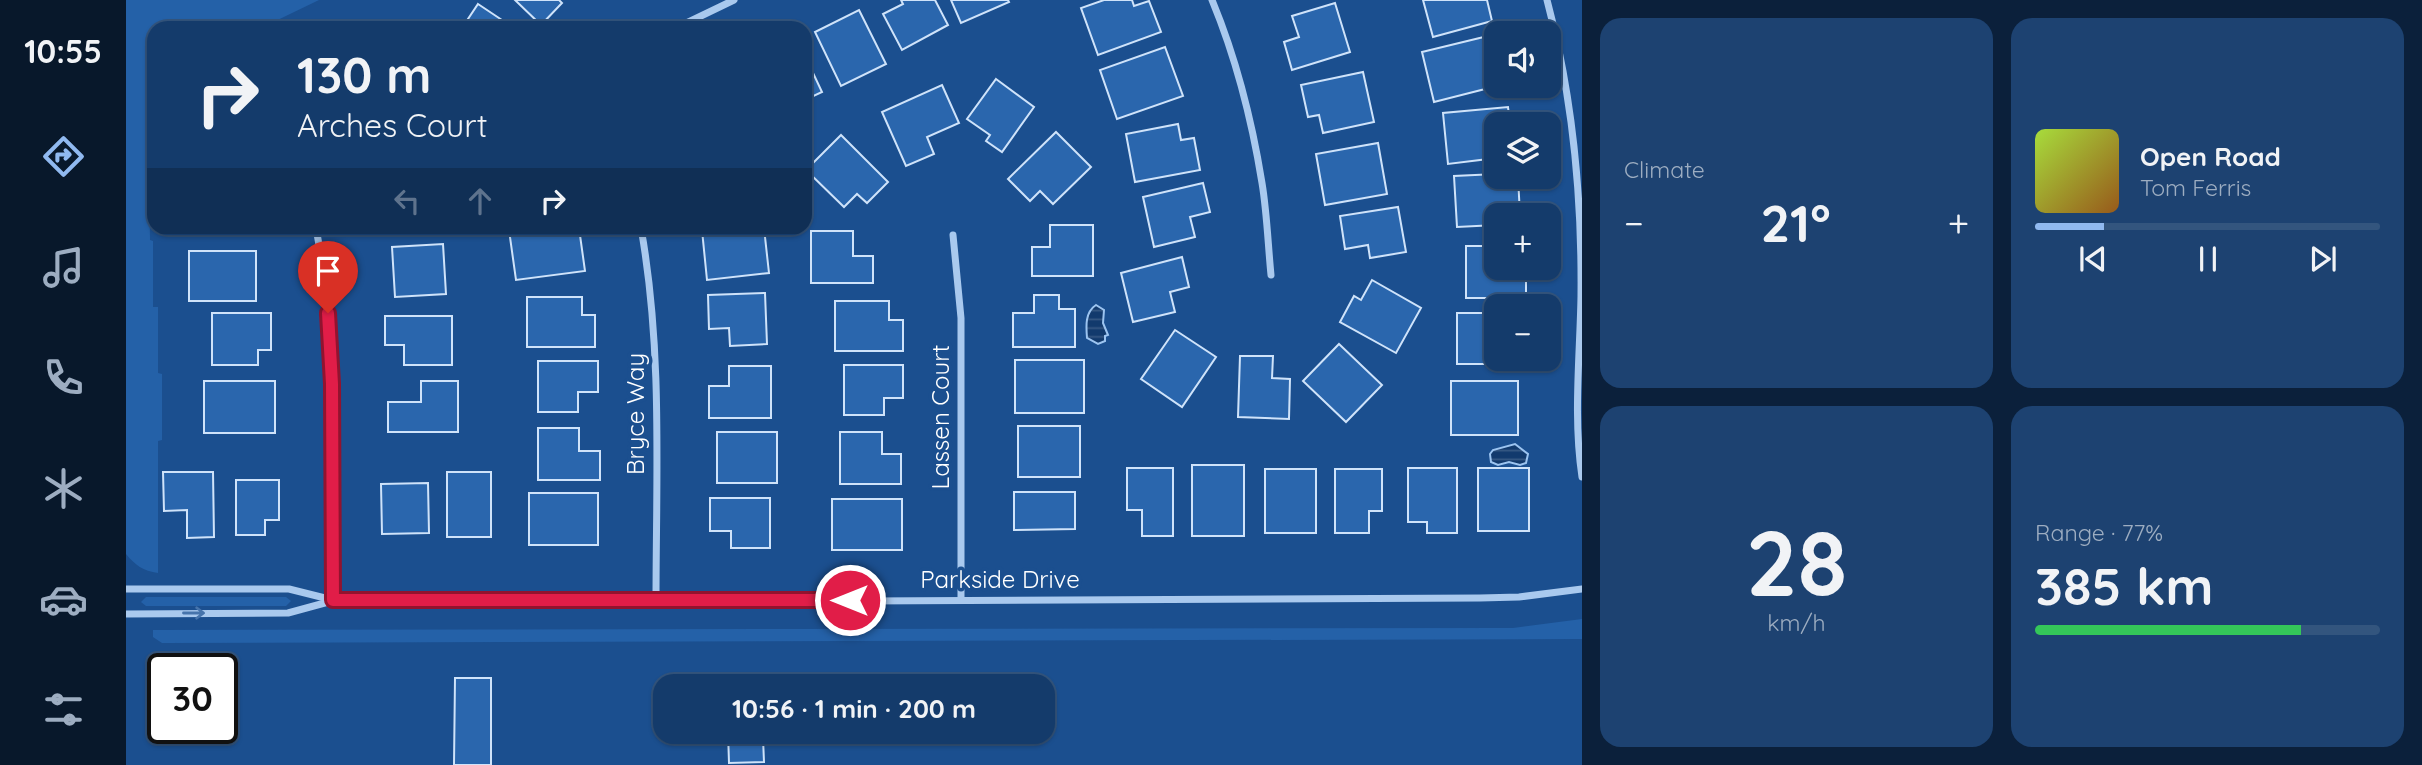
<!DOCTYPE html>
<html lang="en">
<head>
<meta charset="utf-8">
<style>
	body { margin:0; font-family:Quicksand,sans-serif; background:#1d4271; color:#f1f3f6; height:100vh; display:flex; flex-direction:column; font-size:26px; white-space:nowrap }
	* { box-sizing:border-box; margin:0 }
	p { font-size:23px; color:#9dadc1 }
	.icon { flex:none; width:38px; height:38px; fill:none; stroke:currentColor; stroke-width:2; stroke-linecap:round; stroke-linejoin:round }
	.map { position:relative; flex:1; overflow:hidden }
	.details { display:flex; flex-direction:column; gap:18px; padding:18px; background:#0b203b; width:840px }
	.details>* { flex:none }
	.hud { position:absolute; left:21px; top:21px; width:665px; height:214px; border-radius:21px; box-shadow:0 2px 5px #0004,0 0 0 2px #33557e; background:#143b6b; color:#f1f3f6; overflow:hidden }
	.buttons { position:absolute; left:1358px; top:21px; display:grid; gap:14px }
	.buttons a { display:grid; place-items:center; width:77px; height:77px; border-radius:14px; background:#143b6b; box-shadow:0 2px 5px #0004,0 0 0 2px #33557e; font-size:35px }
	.speed { position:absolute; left:21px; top:653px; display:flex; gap:14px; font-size:35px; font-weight:700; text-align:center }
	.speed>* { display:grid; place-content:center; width:91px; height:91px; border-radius:50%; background:#143b6b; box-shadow:0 2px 5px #0004,0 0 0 2px #33557e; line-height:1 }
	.speed .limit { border:4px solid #111; border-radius:10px; background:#fff; color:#111 }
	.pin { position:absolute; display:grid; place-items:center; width:60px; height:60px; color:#fff; margin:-72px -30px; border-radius:50% 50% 50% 0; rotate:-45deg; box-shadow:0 0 7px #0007 }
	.pin .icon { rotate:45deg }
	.me { position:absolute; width:77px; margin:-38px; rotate:270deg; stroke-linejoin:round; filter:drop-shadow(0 0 5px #0008) }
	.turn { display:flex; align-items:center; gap:24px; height:147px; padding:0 35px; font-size:32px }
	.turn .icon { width:91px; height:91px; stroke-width:2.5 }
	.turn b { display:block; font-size:49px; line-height:60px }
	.lanes { display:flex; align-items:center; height:66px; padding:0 35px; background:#0003; justify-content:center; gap:35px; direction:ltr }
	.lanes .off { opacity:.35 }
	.big { font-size:52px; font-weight:800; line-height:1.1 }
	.details .card { flex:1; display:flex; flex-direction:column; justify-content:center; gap:10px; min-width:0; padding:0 24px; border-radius:21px; background:#1d4271 }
	.details .dial { align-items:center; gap:0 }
	.dial b { font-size:91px; line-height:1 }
	.song { display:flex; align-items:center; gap:21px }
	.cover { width:84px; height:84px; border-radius:10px; background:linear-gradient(135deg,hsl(80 70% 55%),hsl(30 70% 35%)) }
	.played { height:7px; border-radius:4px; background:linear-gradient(90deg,#90b9f0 20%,#33557e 20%) }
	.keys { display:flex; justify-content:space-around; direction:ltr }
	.heat { display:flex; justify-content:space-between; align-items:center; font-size:38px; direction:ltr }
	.charge { height:10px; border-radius:5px; background:linear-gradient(90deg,#34c759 77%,#33557e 0) }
	.details .tiles { flex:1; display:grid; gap:18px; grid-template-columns:repeat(2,1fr) }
	.trip { position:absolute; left:527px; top:674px; width:402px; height:70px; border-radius:21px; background:#143b6b; box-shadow:0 2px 5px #0004,0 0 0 2px #33557e; font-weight:800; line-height:70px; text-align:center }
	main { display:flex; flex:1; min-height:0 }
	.menu { display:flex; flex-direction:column; width:126px; justify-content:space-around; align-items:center; background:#08182b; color:#9dadc1 }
	.menu .icon { width:49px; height:49px }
	.menu .on { color:#90b9f0 }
	.menu b { font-size:32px; color:#f1f3f6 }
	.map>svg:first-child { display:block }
</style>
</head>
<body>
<main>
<nav class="menu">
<b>10:55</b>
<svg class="icon on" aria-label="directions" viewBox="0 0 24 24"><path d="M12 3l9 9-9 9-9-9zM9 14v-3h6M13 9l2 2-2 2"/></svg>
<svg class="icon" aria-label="music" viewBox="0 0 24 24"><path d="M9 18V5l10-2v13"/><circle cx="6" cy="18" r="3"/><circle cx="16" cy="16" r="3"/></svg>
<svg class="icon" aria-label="phone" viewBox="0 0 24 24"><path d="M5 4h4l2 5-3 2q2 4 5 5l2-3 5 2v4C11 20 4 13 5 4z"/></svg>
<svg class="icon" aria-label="climate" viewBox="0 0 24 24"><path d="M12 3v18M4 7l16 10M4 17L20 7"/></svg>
<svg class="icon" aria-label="car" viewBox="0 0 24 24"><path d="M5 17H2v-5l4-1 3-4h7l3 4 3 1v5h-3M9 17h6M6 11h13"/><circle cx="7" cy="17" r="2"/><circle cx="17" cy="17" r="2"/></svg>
<svg class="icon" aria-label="filters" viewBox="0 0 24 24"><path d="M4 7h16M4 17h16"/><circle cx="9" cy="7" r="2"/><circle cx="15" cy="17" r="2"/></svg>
</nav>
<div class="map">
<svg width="1456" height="765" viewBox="0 0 1456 765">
	<defs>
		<pattern id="water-rules" width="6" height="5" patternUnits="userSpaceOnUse" patternTransform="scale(1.75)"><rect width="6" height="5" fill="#123a6d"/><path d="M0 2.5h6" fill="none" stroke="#365883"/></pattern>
	</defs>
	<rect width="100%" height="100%" fill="#1b4f8f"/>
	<g fill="#2461a8">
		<path d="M0 0H193L135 28H28V111L22 114 24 240 27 241V307H32V373L36 374V440L32 441V573C17 571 9 565 0 554Z"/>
		<polygon points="20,597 160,597 165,601 160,606 20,606 15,602"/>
		<polygon points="1456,619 1456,639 36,643 27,637 27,630 1387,628"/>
	</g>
	<g fill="url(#water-rules)" stroke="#9cc4f0" stroke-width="2">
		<path d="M970 305 978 310 977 323 982 335 979 336V341L972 344 961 338C960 326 959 312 970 305Z"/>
		<polygon points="1389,444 1402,454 1400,463 1394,465 1383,462 1372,465 1365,462 1364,454 1367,450"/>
	</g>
	<g fill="#2a66ad" stroke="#cfe3fa" stroke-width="2">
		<polygon points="389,0 433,0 436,3 415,25"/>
		<polygon points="775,0 809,0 822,25 776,50 757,14 777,4"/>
		<polygon points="825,0 882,0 883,2 835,23"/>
		<polygon points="978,0 1006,0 1008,6 1023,1 1035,32 972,55 955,8"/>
		<polygon points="1297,0 1361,0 1366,21 1307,37"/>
		<polygon points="1209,3 1224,52 1166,70 1158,42 1173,37 1166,16"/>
		<polygon points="352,4 388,28 336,28"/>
		<polygon points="733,10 760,64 715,86 689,32"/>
		<polygon points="1366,35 1370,51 1370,67 1362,68 1367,87 1308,102 1296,52"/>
		<polygon points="1039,47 1057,96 991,119 974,70"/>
		<polygon points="679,56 696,92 679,100"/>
		<polygon points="1237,72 1248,122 1197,133 1193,115 1182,117 1175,85"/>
		<polygon points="870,79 908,107 876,152 860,141 864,135 841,119"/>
		<polygon points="816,85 833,123 801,137 808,154 780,166 756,112"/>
		<polygon points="1382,107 1384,124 1370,124 1370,158 1322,164 1317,113"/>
		<polygon points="1052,124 1055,140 1068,138 1074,170 1009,182 1000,134"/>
		<polygon points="930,132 965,167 927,204 914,191 904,201 882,179"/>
		<polygon points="715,135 762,182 741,203 731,194 718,207 680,170"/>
		<polygon points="1252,143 1261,194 1199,205 1190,154"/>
		<polygon points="1370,174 1370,177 1392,177 1394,215 1370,215 1370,225 1331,227 1328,176"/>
		<polygon points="1077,183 1084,212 1064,217 1069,237 1028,247 1017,197"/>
		<polygon points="1272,207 1280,252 1244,258 1242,245 1219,249 1214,216"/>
		<polygon points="924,225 967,225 967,276 906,276 906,247 924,247"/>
		<polygon points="52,228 81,228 80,233"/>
		<polygon points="270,228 319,228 271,233"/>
		<polygon points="402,228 453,228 459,271 390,280 383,230"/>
		<polygon points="599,228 638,228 643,273 581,280 576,230"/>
		<polygon points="685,231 727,231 727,256 747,256 747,283 685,283"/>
		<polygon points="317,244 320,294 269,297 266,247"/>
		<polygon points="1340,246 1370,246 1370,268 1400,268 1400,298 1340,298"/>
		<rect x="63" y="251" width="67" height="50"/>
		<polygon points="1056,257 1063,287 1044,292 1049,312 1007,322 995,273"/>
		<polygon points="1246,280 1295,308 1270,353 1214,322 1228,296 1235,300"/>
		<polygon points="639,293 641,344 604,346 603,328 583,329 582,295"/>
		<polygon points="908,295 933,295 933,309 949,309 949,347 887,347 887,313 908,313"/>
		<polygon points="401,297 456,297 456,315 469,315 469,347 401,347"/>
		<polygon points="709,301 763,301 763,320 777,320 777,351 709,351"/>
		<polygon points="86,313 145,313 145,350 132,350 132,365 86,365"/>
		<polygon points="1331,313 1370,313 1370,359 1391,359 1391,364 1331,364"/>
		<polygon points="259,316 326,316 326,365 278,365 278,345 259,345"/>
		<polygon points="1049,330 1090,357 1056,407 1015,379"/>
		<polygon points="1213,344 1256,385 1220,422 1177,381"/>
		<polygon points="1114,356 1147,356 1146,378 1164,379 1163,419 1112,417"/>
		<rect x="889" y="360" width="69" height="53"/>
		<polygon points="412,361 472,361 472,392 452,392 452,412 412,412"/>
		<polygon points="718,365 777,365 777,398 758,398 758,415 718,415"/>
		<polygon points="603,366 645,366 645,418 583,418 583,386 603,386"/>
		<rect x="78" y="381" width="71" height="52"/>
		<polygon points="295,381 332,381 332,432 262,432 262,402 295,402"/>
		<rect x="1325" y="381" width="67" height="54"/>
		<rect x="892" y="426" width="62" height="51"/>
		<polygon points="412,428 453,428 453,451 474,451 474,480 412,480"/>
		<rect x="591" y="432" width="60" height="51"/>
		<polygon points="714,432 756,432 756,454 775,454 775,484 714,484"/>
		<rect x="1066" y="465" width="52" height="71"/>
		<polygon points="1001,468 1047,468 1047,536 1016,536 1016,510 1001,510"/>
		<polygon points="1282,468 1331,468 1331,533 1301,533 1301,522 1282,522"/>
		<rect x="1352" y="468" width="51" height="63"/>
		<rect x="1139" y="469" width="51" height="64"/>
		<polygon points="1209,469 1256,469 1256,511 1243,511 1243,533 1209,533"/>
		<polygon points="37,472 87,472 88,537 61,538 61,510 38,511"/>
		<rect x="321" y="472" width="44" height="65"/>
		<polygon points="110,480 153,480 153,520 139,520 139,535 110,535"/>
		<polygon points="302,483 303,533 256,534 255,484"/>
		<polygon points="888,492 949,492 949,529 888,530"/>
		<rect x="403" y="493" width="69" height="52"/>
		<polygon points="584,498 644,498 644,548 605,548 605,531 584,531"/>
		<rect x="706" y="499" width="70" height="51"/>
		<polygon points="329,678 365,678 365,765 328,765"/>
		<polygon points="602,732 658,732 658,738 637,738 638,762 603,763"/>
	</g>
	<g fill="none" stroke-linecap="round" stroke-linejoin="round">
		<g stroke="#a9c9ee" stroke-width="7">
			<path d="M1086 0C1110 58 1126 121 1136 183 1141 213 1142 245 1145 275"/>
			<path d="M1421 0C1447 97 1456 195 1455 296 1454 356 1447 417 1456 477"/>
			<polyline points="550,28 608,0"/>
			<path d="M190 228C213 350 207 476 207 600"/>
			<path d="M515 228C537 351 530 477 530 602"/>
			<polyline points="827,235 835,318 835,600"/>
			<polyline points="0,589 163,589 207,600 530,602 1354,598 1393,597 1456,589"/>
			<polyline points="0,614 162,613 206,601"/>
		</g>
	</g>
	<defs><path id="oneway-shaft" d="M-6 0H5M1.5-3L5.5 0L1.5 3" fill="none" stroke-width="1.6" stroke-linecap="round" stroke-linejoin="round" transform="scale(1.75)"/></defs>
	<use stroke="#4674ac" href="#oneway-shaft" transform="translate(68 613)"/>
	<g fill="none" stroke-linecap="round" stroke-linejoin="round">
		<g stroke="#92132f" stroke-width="18">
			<polyline id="route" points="202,313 206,384 207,600 724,600"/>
		</g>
		<use href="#route" stroke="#e11d48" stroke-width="12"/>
	</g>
	<g text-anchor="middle" stroke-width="7" stroke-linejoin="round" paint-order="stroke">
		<g font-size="24" fill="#fff" stroke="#1b4f8f">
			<text transform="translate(510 414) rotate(-90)" y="8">Bryce Way</text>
			<text transform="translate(815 417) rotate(-90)" y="8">Lassen Court</text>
			<text x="874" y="588">Parkside Drive</text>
		</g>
	</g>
</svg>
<div class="buttons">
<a><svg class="icon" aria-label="sound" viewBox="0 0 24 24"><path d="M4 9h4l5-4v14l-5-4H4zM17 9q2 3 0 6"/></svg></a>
<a><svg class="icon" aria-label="layers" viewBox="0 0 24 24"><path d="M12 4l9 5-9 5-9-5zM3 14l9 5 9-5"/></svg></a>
<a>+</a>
<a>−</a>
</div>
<div class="speed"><div class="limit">30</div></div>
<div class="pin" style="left:202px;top:313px;background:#d93025"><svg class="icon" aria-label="arrive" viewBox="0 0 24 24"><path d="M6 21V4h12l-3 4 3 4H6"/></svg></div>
<svg class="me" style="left:724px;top:600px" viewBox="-20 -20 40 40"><circle r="17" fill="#e11d48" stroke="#fff" stroke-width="3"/><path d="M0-11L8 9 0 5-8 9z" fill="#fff"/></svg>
<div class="trip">10:56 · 1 min · 200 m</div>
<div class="hud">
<div class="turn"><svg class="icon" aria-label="right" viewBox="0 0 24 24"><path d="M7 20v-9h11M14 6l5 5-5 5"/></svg><div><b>130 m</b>Arches Court</div></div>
<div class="lanes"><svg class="icon off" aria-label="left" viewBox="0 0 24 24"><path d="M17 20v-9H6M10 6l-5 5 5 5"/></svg><svg class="icon off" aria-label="ahead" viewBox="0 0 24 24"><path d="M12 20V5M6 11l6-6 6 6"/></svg><svg class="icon" aria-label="right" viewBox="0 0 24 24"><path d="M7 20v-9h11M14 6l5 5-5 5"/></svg></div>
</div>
</div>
<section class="details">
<div class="tiles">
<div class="card"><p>Climate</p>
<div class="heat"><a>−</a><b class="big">21°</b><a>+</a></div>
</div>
<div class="card">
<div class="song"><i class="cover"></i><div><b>Open Road</b><p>Tom Ferris</p></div></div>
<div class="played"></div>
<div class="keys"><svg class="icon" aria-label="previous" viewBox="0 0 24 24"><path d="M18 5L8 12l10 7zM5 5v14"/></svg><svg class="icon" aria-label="pause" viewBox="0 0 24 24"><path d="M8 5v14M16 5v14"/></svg><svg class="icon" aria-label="next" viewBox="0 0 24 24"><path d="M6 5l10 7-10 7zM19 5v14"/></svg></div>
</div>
<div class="card dial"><b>28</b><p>km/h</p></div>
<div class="card"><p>Range · 77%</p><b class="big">385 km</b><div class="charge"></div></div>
</div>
</section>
</main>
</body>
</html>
